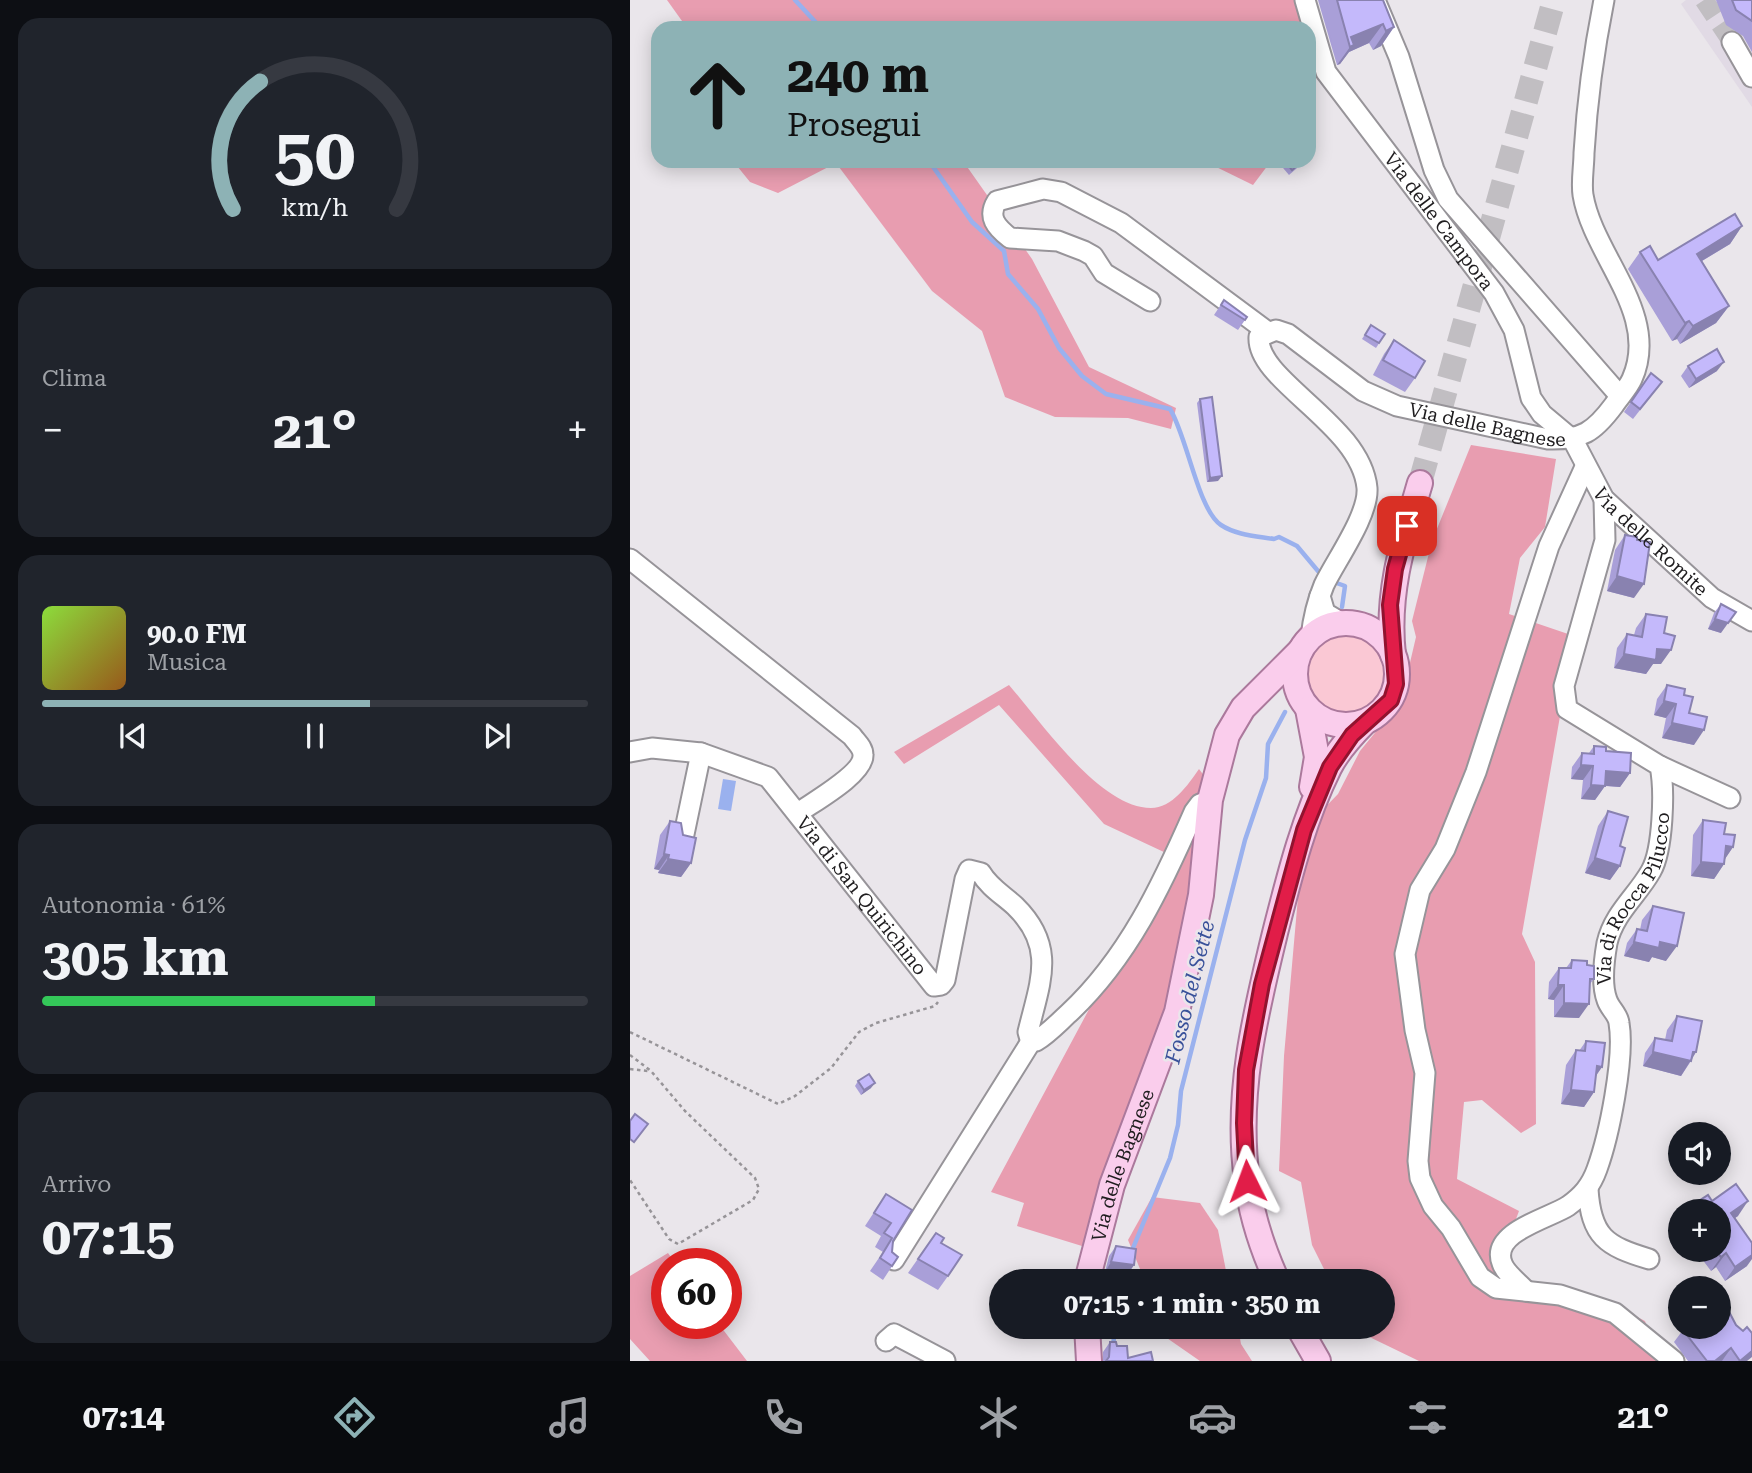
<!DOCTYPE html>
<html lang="it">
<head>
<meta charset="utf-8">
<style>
	body { margin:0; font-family:"Roboto Serif",serif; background:#20242c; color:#f1f3f6; height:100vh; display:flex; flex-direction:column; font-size:26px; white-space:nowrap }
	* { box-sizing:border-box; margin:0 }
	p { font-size:23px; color:#9ea1a6 }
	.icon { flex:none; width:38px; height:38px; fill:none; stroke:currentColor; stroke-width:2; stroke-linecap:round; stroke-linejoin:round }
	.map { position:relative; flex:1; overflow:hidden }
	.panel { display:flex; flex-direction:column; gap:18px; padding:18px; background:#0d0f14; width:630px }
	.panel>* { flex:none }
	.top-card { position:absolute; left:21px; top:21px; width:665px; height:147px; border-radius:21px; box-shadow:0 4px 18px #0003; background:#8db2b5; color:#111; overflow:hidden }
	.controls { position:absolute; left:1038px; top:1122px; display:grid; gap:14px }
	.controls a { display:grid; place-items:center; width:63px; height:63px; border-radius:50%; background:#171b24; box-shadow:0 4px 18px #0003; font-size:35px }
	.speed { position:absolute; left:21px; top:1248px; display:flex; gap:14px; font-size:35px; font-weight:700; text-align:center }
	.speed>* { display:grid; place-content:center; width:91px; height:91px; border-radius:50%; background:#171b24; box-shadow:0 4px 18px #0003; line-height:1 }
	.speed .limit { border:10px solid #d22; background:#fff; color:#111 }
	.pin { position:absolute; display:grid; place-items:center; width:60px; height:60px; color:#fff; margin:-30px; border-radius:14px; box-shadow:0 4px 10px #0006 }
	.me { position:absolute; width:77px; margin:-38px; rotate:357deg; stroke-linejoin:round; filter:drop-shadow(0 0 5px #0008) }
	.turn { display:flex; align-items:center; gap:24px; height:147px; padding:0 21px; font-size:32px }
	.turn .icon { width:91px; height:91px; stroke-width:2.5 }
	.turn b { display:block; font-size:49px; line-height:60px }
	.big { font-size:52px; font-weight:700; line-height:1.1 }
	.panel .widget { flex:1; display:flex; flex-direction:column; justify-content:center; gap:10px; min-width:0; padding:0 24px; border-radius:21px; background:#20242c }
	.panel .dial { align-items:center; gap:0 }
	.dial svg { height:182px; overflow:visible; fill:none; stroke:#363941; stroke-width:7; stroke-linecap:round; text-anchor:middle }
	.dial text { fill:#f1f3f6; stroke:none }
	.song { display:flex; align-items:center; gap:21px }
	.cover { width:84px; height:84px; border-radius:10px; background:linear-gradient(135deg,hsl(90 70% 55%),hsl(30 70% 35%)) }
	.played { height:7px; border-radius:4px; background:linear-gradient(90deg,#8db2b5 60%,#363941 60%) }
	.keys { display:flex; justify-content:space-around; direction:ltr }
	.heat { display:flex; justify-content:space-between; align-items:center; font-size:38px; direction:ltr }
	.charge { height:10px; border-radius:5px; background:linear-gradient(90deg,#34c759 61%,#363941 0) }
	.trip { position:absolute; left:359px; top:1269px; width:406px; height:70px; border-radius:35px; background:#171b24; box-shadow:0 4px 18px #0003; font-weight:700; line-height:70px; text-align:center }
	.tabs { display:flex; height:112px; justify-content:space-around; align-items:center; background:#090b0e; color:#9ea1a6 }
	.tabs .icon { width:49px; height:49px }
	.tabs .active { color:#8db2b5 }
	.tabs b { font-size:32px; color:#f1f3f6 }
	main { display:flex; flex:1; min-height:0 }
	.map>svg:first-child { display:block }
</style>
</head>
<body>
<main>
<section class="panel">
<div class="widget dial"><svg viewBox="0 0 100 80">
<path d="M14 69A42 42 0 1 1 86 69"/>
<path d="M14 69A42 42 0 0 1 26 13" stroke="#8db2b5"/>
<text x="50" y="56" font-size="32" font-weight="700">50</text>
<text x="50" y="72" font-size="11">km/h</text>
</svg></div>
<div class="widget"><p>Clima</p>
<div class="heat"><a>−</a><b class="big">21°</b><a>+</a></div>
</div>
<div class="widget">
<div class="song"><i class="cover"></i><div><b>90.0 FM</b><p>Musica</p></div></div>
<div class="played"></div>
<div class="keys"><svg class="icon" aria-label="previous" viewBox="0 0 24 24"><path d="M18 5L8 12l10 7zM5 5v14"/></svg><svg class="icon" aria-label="pause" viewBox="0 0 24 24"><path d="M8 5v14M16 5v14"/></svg><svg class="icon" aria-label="next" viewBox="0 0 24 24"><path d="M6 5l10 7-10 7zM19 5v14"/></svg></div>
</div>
<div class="widget"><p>Autonomia · 61%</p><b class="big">305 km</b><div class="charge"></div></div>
<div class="widget"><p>Arrivo</p><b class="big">07:15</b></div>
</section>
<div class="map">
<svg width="1122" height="1361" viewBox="0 0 1122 1361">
	<rect width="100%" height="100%" fill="#eae6eb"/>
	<polygon fill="#e1dae5" points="1056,0 1122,0 1122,107 1051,4"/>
	<circle fill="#fac8d4" cx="716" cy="674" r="43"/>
	<g fill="#e89db0">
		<polygon points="37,0 668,0 675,28 57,28"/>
		<polygon points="103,161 333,161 402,259 459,367 546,408 541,429 498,418 425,417 375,397 352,331 302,291 206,163 148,193 120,182"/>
		<polygon points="574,161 641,161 623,185"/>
		<polygon points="841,445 926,459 915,527 890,558 879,614 944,636 892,934 905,962 906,1124 891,1133 852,1100 834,1102 827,1179 889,1211 868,1267 891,1288 973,1299 1015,1321 1030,1361 789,1361 725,1330 723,1327 752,1326 752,1281 700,1281 682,1245 671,1182 649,1171 654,1056 674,829 708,794 730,751 771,701 786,637 782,621 802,541"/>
		<path d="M379 685C411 722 470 808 521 808 542 808 558 785 569 769L575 777 565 798 573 828 546 977 524 1054 479 1165 452 1246 387 1226 394 1203 361 1192 464 1000 536 853 474 824 369 705 274 764 264 752Z"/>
		<polygon points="522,1197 570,1203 588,1230 598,1281 515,1281 498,1240"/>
		<polygon points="38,1253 45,1263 37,1264 37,1323 88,1323 117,1361 20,1361 0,1339 0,1276"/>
		<polygon points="521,1327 608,1327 611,1344 622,1361 570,1361"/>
	</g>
	<polygon fill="#9ab1ee" points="93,779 106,781 101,811 88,809"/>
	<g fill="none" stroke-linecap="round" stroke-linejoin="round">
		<g stroke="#9ab1ee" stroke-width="4.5">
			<polyline points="165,0 191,28"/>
			<path d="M299 161 342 222 374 251 378 274 408 309 429 348 452 376 476 394 540 409C557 436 568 510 591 525 606 535 626 536 644 539L649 537 667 546 693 577"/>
			<polyline points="701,581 715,586 712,607"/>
			<polyline points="501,1253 540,1158 548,1125 551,1091 615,840 636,778 638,744 655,712"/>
			<polyline points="493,1281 496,1272"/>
			<polyline points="483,1347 485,1326"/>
		</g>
		<polyline stroke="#c1bec2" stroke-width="19" stroke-dasharray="19 10" stroke-linecap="butt" points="1074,0 1102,42"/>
		<polyline stroke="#c1bec2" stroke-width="24" stroke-dasharray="24 12" stroke-linecap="butt" points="790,483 924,0"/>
		<g stroke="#979499" stroke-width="23">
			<g id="minor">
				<path id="s1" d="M675 0 696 72 864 293 884 330 901 398 912 414 943 440 974 499 1082 598 1122 621"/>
				<polyline points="745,0 769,57 804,170 818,199 990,396"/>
				<polyline points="1102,42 1122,77"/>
				<path d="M520 301 474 273 463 256 454 251 428 241 380 238C366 227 357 217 367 201L413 189 431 192 491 223 638 332"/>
				<polyline points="955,467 919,546 846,772 815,849 790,890 775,954 785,1030 795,1073 788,1161 790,1178 803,1206 821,1228 850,1277 866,1288 930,1295 985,1313 1044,1361"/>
				<path d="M0 559 222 736C226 742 233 747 233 755 234 774 183 802 168 813"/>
				<polyline points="690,596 695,613 712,623"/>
				<path id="s2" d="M681 637C683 619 687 602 694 585 706 560 739 515 737 488 731 424 626 381 629 337L646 330 658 334 733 391 767 406 918 439C952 440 964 432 984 405 990 396 998 388 1002 379 1031 314 963 256 953 195 951 182 954 166 954 153 957 102 964 50 974 0"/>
				<path id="s3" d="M0 752 22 748 71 753 138 777 304 986 311 985 315 980 335 879 339 870 351 873C359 887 373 895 385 906 427 947 410 982 398 1032L400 1039 406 1041C418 1034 428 1023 439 1013 498 958 532 885 564 812L570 804 580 800"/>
				<polyline points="1030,766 1100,798"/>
				<polyline points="53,839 71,753"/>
				<path d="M958 1189C961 1237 976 1246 1019 1259"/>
				<polyline points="264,1260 402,1040"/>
				<path id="s4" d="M896 1291C889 1283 875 1273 872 1263 860 1232 920 1218 938 1206 952 1196 961 1186 967 1169 979 1136 995 1058 989 1023 988 1014 980 1009 977 1000 971 984 974 960 977 943 984 913 1007 896 1021 871 1033 850 1035 790 1030 766L937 709 934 686 975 540 974 499"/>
				<polyline points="256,1341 264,1334 315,1361"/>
			</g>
		</g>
		<g stroke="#ab799c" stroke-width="28">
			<g id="major">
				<circle cx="716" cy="674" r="51"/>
				<path d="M763 655C756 594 773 541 790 483"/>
				<polyline points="678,709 687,757 682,787"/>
				<path id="s5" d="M457 1281 482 1185 547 1012 571 895 580 800 597 735 613 708 670 651"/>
				<path d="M647 1281C633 1250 621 1214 617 1180 605 1094 626 1011 646 929 660 874 674 818 699 768 708 750 721 736 735 722"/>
				<polyline points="457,1326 459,1361"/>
				<polyline points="668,1326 688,1361"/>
			</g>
		</g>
		<g stroke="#979498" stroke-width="2.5" stroke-dasharray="3.5 3.5" stroke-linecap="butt">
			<polyline points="0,1032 148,1104 165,1096 201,1068 229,1032 246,1023 305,1006 308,1002"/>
			<polyline points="0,1055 21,1071 55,1111 125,1178 129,1189 123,1200 48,1244 39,1239 0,1180"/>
			<polyline points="0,1069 18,1071"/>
		</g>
		<use href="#minor" stroke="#fff" stroke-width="19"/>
		<use href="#major" stroke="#facdec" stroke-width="24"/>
	</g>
	<g fill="#a99fd8">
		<polygon points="688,0 753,0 764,27 751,46 743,50 739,43 719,52 710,64 707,65"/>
		<polygon points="1086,0 1122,0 1122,52 1113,36 1096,25"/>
		<polygon points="649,161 668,161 667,168 659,175 648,162"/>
		<polygon points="1112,226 1100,244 1072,261 1099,306 1086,323 1050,344 1047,339 1042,341 998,269 1010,252 1028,260"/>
		<polygon points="594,300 617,317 608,330 584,315"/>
		<polygon points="741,325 755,334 746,348 732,339"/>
		<polygon points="764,340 785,378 775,392 743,375 754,354"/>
		<polygon points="1058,366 1087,371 1059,388 1051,376"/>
		<polygon points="1021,373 1032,382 1003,419 994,412"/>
		<polygon points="570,399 588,481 577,482 567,403"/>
		<polygon points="995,535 1004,598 977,591 985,550"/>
		<polygon points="1091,604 1091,633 1078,629 1084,613"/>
		<polygon points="1016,614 1034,633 1031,664 1023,664 1016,674 984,668 987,648 997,634 1004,635 1006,628"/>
		<polygon points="1037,685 1054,695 1059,713 1064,745 1032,738 1036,718 1024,715 1027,699"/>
		<polygon points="964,746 1000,773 990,787 975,786 965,800 951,799 953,780 941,779 942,767 952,753 959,753"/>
		<polygon points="978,811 990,846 990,866 980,880 955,873 968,826"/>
		<polygon points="1073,820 1094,834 1103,847 1094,860 1094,864 1084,879 1061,876 1063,835"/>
		<polygon points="40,821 53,835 61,863 51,877 28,873 29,870 24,869 30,835"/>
		<polygon points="1023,906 1036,961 1022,957 1019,962 994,956 997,943 1007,929 1010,930 1012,920"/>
		<polygon points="942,960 957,965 964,979 959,985 949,1018 924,1017 924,1000 918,999 919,982 929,968 936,968"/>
		<polygon points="1047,1016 1066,1052 1061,1061 1051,1076 1013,1066 1015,1053 1025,1038 1035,1040 1037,1030"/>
		<polygon points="956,1041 972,1067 966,1076 964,1092 954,1107 931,1104 936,1065 946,1050 949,1051"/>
		<polygon points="228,1081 241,1088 231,1095 225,1086"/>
		<polygon points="256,1194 263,1241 262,1252 268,1257 253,1280 240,1271 253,1252 245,1247 251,1236 235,1226"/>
		<polygon points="1082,1201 1108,1216 1105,1218 1117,1266 1095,1281 1086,1267 1081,1271 1072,1259 1078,1250 1088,1250 1088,1211 1057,1211 1061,1206"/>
		<polygon points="306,1233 318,1276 308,1290 278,1273"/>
		<polygon points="486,1246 504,1265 497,1275 475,1272 479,1256"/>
		<polygon points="1088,1326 1117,1361 1058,1361 1044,1342 1053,1330"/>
		<polygon points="480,1342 487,1346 498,1358 523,1361 473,1361 473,1352"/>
	</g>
	<g fill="#8982b0">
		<polygon points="753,24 739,43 719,52 710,64 707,65 720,47 721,37"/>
		<polygon points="764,27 751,46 743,50 756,31"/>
		<polygon points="1112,226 1100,244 1055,271 1067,254"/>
		<polygon points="1099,306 1086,323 1050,344 1063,326"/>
		<polygon points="1059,321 1047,339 1042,341 1055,323"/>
		<polygon points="1094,362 1087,371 1059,388 1066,379"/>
		<polygon points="592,476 588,481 577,482 580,478"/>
		<polygon points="987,576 1014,584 1004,598 977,591"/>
		<polygon points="1106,612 1091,633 1078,629 1085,619"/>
		<polygon points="1027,649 1041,650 1031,664 1023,664 1016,674 984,668 994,654"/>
		<polygon points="1034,701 1046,704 1036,718 1024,715"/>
		<polygon points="1042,723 1074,730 1064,745 1032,738"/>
		<polygon points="951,765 963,766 953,780 941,779"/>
		<polygon points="976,771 1000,773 990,787 966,785"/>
		<polygon points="961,785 975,786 965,800 951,799"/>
		<polygon points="1096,846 1103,847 1093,862"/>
		<polygon points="34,854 39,855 29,870 24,869"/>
		<polygon points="965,858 990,866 980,880 955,873"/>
		<polygon points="38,859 61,863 51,877 28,873"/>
		<polygon points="1071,862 1094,864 1084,879 1061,876"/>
		<polygon points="1004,942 1030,942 1047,946 1036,961 1022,957 1019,962 994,956"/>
		<polygon points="928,985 934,985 924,1000 918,999"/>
		<polygon points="934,1003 959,1004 949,1018 924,1017"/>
		<polygon points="1023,1052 1066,1052 1051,1076 1013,1066"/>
		<polygon points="967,1066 972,1067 962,1081"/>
		<polygon points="245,1083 241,1088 231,1095 234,1090"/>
		<polygon points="941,1090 964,1092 954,1107 931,1104"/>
		<polygon points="1118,1201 1108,1216 1091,1227 1101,1213"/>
		<polygon points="1096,1253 1086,1267 1081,1271 1091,1257"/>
		<polygon points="1122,1255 1122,1259 1117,1266 1095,1281 1105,1267"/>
		<polygon points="481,1262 504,1265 497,1275 475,1272"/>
		<polygon points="1101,1348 1092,1361 1085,1361"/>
		<polygon points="1122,1351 1122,1357 1117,1361 1110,1361"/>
	</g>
	<g fill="#c4b9fb" stroke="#8982b0" stroke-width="2">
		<polygon points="707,0 753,0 764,27 756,31 753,24 721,37 724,45 720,47"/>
		<polygon points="1102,0 1122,0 1122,21 1106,10"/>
		<polygon points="655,161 668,161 670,163 662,170"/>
		<polygon points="1105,214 1112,226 1067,254 1099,306 1063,326 1059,321 1055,323 1010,252 1020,246 1028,260"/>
		<polygon points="594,300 617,317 615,320 591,305"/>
		<polygon points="741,325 755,334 749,343 735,335"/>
		<polygon points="764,340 795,361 785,378 753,360"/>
		<polygon points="1087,349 1094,362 1066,379 1058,366"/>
		<polygon points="1021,373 1032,382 1010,409 1001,402"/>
		<polygon points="582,397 592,476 580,478 570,399"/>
		<polygon points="995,535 1007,537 1007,540 1020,542 1014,584 987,576"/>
		<polygon points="1091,604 1106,612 1098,623 1085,619"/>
		<polygon points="1016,614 1037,617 1034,633 1045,636 1041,650 1027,649 1026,660 994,654 997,634 1012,637"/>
		<polygon points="1037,685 1055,689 1054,695 1063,697 1059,713 1077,717 1074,730 1042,723 1046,704 1034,701"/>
		<polygon points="964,746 976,747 976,751 1001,753 1000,773 976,771 975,786 961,785 963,766 951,765 952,753 964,754"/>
		<polygon points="978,811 998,817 990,846 995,848 990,866 965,858"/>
		<polygon points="1073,820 1096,823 1094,834 1105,835 1103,847 1096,846 1094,864 1071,862"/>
		<polygon points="40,821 51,823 53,835 66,838 61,863 38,859 39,855 34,854"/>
		<polygon points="1023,906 1054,913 1047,946 1030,942 1029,948 1004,942 1007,929 1017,931"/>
		<polygon points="942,960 957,961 957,965 964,966 964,979 960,979 959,1004 934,1003 934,985 928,985 929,968 941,968"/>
		<polygon points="1047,1016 1072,1021 1066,1052 1063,1052 1061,1061 1023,1052 1025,1038 1042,1041"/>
		<polygon points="956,1041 975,1043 972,1067 967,1066 964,1092 941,1090 946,1050 955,1051"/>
		<polygon points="239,1074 245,1083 234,1090 228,1081"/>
		<polygon points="5,1114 18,1124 4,1142 0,1139 0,1121"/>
		<polygon points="1106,1184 1118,1201 1101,1213 1122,1243 1122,1255 1105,1267 1096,1253 1091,1257 1085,1250 1088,1250 1088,1240 1091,1239 1088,1236 1088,1211 1064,1211 1061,1206 1078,1195 1082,1201"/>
		<polygon points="256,1194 282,1210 263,1241 262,1252 268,1257 262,1266 250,1258 262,1238 254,1233 261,1223 244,1213"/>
		<polygon points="306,1233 314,1238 311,1243 332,1255 318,1276 288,1259"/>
		<polygon points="486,1246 506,1249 504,1265 481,1262"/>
		<polygon points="1095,1304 1106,1325 1113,1331 1117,1327 1122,1333 1122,1351 1110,1361 1101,1348 1085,1361 1077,1361 1053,1330 1058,1326 1088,1326 1088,1307"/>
		<polygon points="480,1342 486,1342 487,1346 497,1346 498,1358 521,1352 523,1361 476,1361 479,1357"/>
	</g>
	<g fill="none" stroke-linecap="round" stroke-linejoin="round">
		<g stroke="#92132f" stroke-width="18">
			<polyline id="route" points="617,1181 614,1123 616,1070 632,984 674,830 700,767 722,735 761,700 766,684 760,605 765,569 777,526"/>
		</g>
		<use href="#route" stroke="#e11d48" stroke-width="12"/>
	</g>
	<g text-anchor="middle" stroke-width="5" stroke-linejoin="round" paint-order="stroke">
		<g font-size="19" fill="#1f1d1f" stroke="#eae6eb">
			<text dy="7" stroke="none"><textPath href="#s1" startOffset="262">Via delle Campora</textPath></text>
			<text dy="7" stroke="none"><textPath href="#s2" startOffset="606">Via delle Bagnese</textPath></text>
			<text dy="7" stroke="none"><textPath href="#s1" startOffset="654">Via delle Romite</textPath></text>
			<text dy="7" stroke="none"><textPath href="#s3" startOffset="294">Via di San Quirichino</textPath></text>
			<text dy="7" stroke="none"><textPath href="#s4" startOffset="464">Via di Rocca Pilucco</textPath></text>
			<text dy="7" stroke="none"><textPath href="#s5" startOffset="121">Via delle Bagnese</textPath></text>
		</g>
		<g font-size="21" font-style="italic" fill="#39519a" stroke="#eae6eb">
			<text transform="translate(560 992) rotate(-76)" y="7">Fosso del Sette</text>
		</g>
	</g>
</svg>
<div class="controls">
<a><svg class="icon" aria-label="sound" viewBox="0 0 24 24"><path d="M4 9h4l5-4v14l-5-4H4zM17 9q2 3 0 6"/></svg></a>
<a>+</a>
<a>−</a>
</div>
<div class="speed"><div class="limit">60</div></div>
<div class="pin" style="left:777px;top:526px;background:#d93025"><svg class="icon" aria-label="arrive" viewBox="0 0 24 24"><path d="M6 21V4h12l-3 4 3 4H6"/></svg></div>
<svg class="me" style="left:617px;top:1181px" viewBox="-20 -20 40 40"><path d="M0-17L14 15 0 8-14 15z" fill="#e11d48" stroke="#fff" stroke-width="4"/></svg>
<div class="trip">07:15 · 1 min · 350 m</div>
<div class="top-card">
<div class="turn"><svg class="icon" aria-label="ahead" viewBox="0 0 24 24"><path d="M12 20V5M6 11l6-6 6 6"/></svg><div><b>240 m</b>Prosegui</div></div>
</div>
</div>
</main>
<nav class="tabs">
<b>07:14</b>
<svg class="icon active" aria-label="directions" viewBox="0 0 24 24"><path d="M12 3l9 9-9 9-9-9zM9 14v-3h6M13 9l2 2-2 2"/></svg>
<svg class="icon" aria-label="music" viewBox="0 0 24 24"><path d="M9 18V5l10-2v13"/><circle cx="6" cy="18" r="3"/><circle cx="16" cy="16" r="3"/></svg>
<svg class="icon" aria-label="phone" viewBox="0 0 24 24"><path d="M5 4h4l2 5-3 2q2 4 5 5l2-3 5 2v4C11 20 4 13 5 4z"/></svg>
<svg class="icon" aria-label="climate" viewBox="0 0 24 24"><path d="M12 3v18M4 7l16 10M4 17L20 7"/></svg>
<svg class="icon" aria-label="car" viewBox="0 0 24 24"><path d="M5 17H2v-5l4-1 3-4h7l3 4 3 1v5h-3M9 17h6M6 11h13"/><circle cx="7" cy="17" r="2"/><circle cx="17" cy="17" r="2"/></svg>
<svg class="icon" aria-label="filters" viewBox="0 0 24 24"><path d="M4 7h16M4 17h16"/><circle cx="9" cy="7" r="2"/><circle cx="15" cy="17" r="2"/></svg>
<b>21°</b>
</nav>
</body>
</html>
